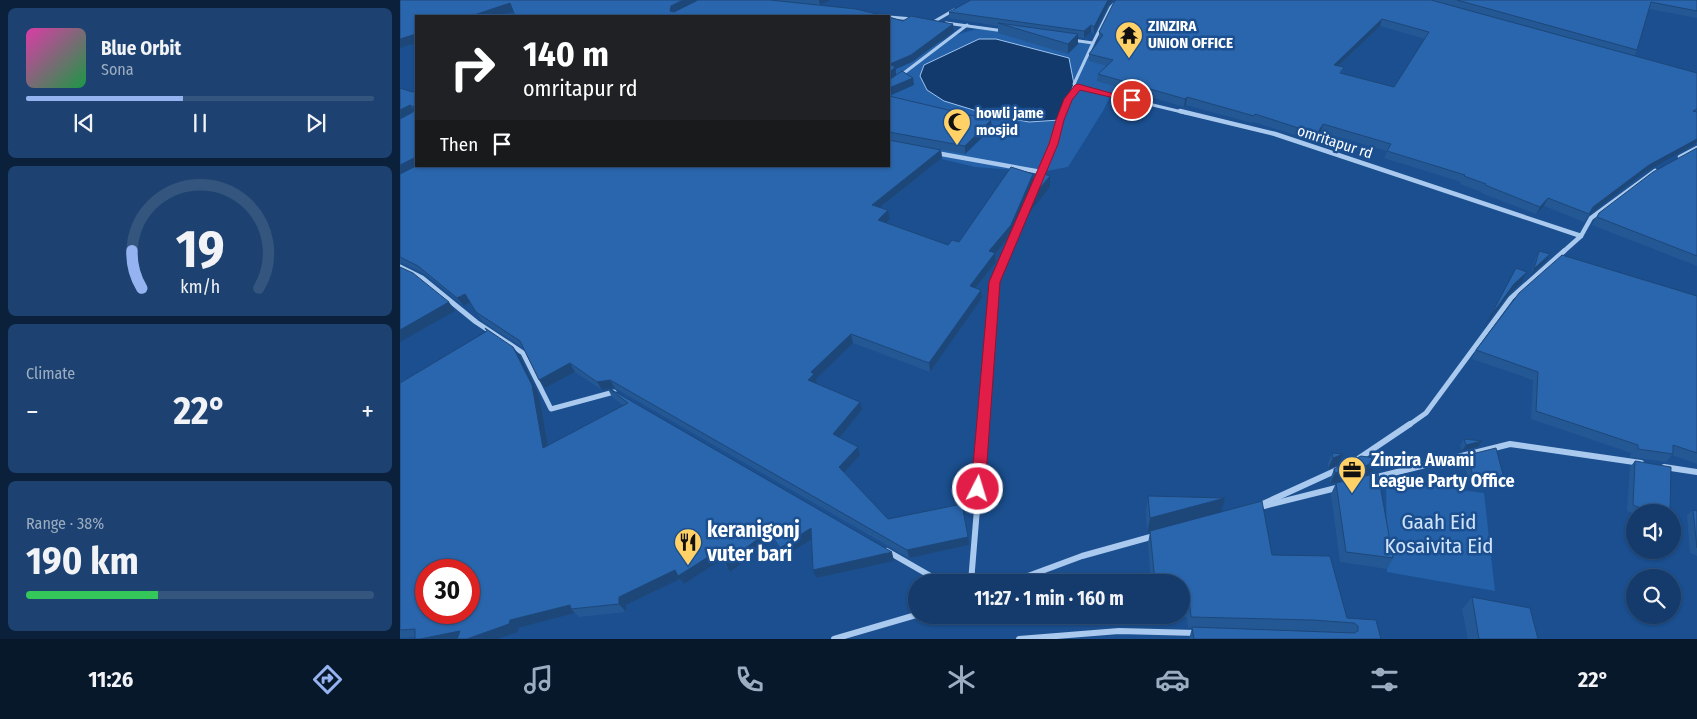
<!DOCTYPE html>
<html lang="en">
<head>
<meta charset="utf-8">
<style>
	body { margin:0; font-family:"Fira Sans Condensed",sans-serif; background:#1d4271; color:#f1f3f6; height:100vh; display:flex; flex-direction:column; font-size:19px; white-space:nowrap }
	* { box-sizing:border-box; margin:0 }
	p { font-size:16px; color:#9dadc1 }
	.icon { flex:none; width:28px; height:28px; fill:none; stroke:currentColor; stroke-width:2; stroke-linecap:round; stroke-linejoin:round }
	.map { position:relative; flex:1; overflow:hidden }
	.side { display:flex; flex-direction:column; gap:8px; padding:8px; background:#0b203b; width:400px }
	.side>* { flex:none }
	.top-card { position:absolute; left:15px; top:15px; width:475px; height:152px; border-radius:0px; box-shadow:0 1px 4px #0004,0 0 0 1px #33557e; background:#202124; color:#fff; overflow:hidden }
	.fabs { position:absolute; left:1226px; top:504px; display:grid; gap:10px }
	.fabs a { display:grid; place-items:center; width:55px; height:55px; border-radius:50%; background:#143b6b; box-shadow:0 1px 4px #0004,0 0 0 1px #33557e; font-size:25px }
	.speed { position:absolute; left:15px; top:559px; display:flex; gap:10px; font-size:25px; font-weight:700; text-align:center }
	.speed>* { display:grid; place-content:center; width:65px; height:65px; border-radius:50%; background:#143b6b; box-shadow:0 1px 4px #0004,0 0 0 1px #33557e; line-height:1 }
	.speed .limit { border:8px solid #d22; background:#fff; color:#111 }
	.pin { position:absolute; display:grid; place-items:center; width:42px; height:42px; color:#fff; margin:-21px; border:2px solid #fff; border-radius:50%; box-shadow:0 1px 5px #0007 }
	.me { position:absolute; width:55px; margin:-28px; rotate:5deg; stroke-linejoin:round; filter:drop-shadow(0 0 4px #0008) }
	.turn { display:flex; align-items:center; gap:18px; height:105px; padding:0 25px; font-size:22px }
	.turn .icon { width:65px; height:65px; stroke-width:2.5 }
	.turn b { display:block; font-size:35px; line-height:42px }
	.then { display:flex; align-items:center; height:48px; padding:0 25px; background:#0003; gap:10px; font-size:19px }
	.big { font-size:38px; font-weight:700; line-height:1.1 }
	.side .tile { flex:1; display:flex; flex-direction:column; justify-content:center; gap:8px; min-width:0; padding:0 18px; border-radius:8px; background:#1d4271 }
	.side .dial { align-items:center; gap:0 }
	.dial svg { height:130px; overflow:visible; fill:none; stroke:#33557e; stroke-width:7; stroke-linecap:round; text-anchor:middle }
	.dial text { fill:#f1f3f6; stroke:none }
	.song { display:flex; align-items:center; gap:15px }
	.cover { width:60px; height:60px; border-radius:8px; background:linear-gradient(135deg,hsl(320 70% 55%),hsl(140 70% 35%)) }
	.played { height:5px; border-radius:2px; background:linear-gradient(90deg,#95b2f1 45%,#33557e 45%) }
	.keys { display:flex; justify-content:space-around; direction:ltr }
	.heat { display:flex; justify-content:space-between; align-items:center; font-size:28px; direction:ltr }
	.charge { height:8px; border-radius:4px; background:linear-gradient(90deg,#34c759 38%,#33557e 0) }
	.trip { position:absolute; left:508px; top:574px; width:282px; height:50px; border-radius:25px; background:#143b6b; box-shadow:0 1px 4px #0004,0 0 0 1px #33557e; font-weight:700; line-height:50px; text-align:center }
	.menu { display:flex; height:80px; justify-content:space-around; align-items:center; background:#08182b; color:#9dadc1 }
	.menu .icon { width:35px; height:35px }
	.menu .selected { color:#95b2f1 }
	.menu b { font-size:22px; color:#f1f3f6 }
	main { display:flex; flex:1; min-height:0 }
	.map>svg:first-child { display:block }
</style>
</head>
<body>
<main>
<section class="side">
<div class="tile">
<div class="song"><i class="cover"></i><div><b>Blue Orbit</b><p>Sona</p></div></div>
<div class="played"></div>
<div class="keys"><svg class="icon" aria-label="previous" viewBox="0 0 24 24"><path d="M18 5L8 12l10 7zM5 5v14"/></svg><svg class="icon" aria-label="pause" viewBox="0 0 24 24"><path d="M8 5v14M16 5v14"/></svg><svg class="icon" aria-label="next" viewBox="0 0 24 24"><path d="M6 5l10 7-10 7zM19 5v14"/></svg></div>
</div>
<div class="tile dial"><svg viewBox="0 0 100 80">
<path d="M14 69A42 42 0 1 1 86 69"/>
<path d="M14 69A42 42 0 0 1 8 46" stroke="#95b2f1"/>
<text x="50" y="56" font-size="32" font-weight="700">19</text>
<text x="50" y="72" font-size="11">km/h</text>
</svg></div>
<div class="tile"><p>Climate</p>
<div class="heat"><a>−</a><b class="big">22°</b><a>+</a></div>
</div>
<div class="tile"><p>Range · 38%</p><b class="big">190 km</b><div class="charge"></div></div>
</section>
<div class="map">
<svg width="1297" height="639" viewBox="0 0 1297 639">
	<rect width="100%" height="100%" fill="#1b4f8f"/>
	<g fill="#2461a8">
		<path d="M577 29 596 30 693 43 717 68 715 87 703 111 668 167 641 172 575 167 521 154 489 142V73C515 55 545 36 577 29Z"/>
		<polygon points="986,480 1084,493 1095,591 987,572"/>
	</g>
	<polygon fill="#123a6d" stroke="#9cc4f0" points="579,39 596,39 669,58 674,84 660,120 629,122 590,115 544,101 527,90 520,76 524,65"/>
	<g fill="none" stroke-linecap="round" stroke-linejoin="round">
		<g stroke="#a9c9ee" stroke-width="3">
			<polyline points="489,17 513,19"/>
			<polyline points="535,21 554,10"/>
			<polyline points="546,23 604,31"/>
			<polyline points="693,43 711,7 718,0"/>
			<polyline points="500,76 567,25"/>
			<polyline points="678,87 786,113"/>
			<polyline points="663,113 668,99 678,87 674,84 693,43 672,40"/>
		</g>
		<g stroke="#a9c9ee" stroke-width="4.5">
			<polyline points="780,111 875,134 1181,236"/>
			<polyline points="536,153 641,172"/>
			<polyline points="1280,157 1297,148"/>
			<polyline points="608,252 654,144 663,111"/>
			<polyline points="1163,252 1181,236 1191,218 1255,171"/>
		</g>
		<g stroke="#a9c9ee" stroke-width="5">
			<polyline points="0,267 22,278 76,322 123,353 151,409 214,392"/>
			<polyline points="584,425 595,282 608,251"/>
			<polyline points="1009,425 1026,413 1111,298 1164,251"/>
		</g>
		<g stroke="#a9c9ee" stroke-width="6">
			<polyline points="958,459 1010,424"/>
			<polyline points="1264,467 1297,472"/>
			<polyline points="973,478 1110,444 1241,463"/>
			<polyline points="864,506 940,487"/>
			<polyline points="856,507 937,470"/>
			<polyline points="487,551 541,582"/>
			<polyline points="571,582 584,424"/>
			<polyline points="612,582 682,556 754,536"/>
			<polyline points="434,639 516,615"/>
			<polyline points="619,639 719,631 797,633"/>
		</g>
	</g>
	<g fill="#245895" fill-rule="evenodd">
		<polygon points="0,0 431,0 420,5 113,11 0,48"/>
		<path d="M716 0H1297V18L1249 9 1237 50 1234 56 1297 73V144H1295L1244 173 1189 215 1184 222 1144 206 1136 214 1081 193 1082 192 1060 184 1061 182 984 158 987 151 921 132 915 141 853 122 852 123 786 105 784 107 697 81 698 74 707 66 689 61V54L700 39H699V32ZM980 26 1025 39 994 87 942 74 944 67 939 66Z"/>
		<polygon points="708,5 694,34 691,32 684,38 678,37 678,44 668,54 598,33 598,26 549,18 549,12"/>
		<polygon points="489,17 503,21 553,24 554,31 512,62 496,69 496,75 513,78 514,85 489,96 592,128 565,154 489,140 541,150 542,158 480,208 488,210 490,219 485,223 548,245 559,242 633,174 633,182 611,234 595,253 596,262 576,288 581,290 582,298 530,372 453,343 416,379 417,382 415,384 462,410 440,437 458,447 460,455 445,472 488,519 569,545 509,558 215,388 210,389 494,561 416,578 411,539 385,556 373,540 330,572 321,560 284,584 280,579 226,605 226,612 179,617 175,613 118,628 118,632 98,639 15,639 15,637 0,638 0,383 113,347 120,356 139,395 148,445 224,406 212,397 208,389 202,390 175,372 145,388 123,348 82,321 70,303 64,306 25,274 2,263 0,264 0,88 12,92 16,91 16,166 489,166"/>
		<polygon points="1297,148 1297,266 1192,225 1199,213"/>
		<polygon points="1139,251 1150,254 1147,260 1131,275 1136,257"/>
		<polygon points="1297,296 1297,464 1272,455 1266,462 1230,457 1231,453 1131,419 1133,380 1072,359 1076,350"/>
		<polygon points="1064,439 1082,441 1078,447 1062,451 1060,445"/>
		<polygon points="932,453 943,454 938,465 928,469 928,463"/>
		<polygon points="1068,455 1105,482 1101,487 1069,483 1064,461"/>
		<polygon points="1235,461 1270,512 1235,512 1235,514 1227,511 1230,467"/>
		<polygon points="934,469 971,474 930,484 930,480"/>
		<polygon points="936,483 993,558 987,569 940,562 931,494"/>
		<path d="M748 496 825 498 821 512 947 618 981 639H789L792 628H788L787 617H754V615H781V582H751L748 543 750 532 747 533 746 511ZM868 630 906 631 919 632Z"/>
		<polygon points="1293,510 1297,511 1297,556 1290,553 1287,515"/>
		<polygon points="1072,597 1138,639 1068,639 1062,609"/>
	</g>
	<g fill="#1d4779">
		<polygon points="283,0 299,0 273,16 270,11 271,6"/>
		<polygon points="419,0 431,0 420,5"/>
		<polygon points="708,0 713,0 708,5 694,34 694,27"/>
		<polygon points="110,3 114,11 97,16 71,16"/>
		<polygon points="982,19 980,26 932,72 934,65"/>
		<polygon points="553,24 554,31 512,62 496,69 496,75 489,82 490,64"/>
		<polygon points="691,25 691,32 684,38 684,31"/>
		<polygon points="16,34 16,43 0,48 0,39"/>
		<polygon points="678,34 678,44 668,54 668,44"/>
		<polygon points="513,78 514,85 489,96 489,88"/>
		<polygon points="787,97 786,105 784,107 785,99"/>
		<polygon points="10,105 15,113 0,121 0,110"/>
		<polygon points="591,120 592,128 565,154 565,146"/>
		<polygon points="923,124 921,132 915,141 917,134"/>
		<polygon points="1297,139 1297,142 1295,144 1244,173 1189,215 1193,207 1249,165"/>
		<polygon points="541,150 542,158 473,213 472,205"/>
		<polygon points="16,157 16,166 0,176 0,165"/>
		<polygon points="633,174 633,182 611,234 590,260 589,251"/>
		<polygon points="650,176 650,187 630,212 629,201"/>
		<polygon points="1148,198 1144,206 1136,214 1140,207"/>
		<polygon points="488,210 490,219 479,229 478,220"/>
		<polygon points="595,253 596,262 570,295 570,286"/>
		<polygon points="1150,254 1147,260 1131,275 1134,269"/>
		<polygon points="1127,272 1121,283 1108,295 1083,328 1090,317 1114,284"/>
		<polygon points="581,290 582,298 530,372 529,363"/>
		<polygon points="65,294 71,302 64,306 57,298"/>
		<polygon points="49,302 55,311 0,342 0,330"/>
		<polygon points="451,334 453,343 416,379 417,382 411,389 408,380 411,372"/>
		<polygon points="113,347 120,356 139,395 150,457 143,448"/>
		<polygon points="170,363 175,372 145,388 139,380"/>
		<polygon points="210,380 215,388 209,389 207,387 208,389 202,390 197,382"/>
		<polygon points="460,402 462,410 436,442 433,434"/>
		<polygon points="1082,441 1078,447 1062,451 1066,445"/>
		<polygon points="458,447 460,455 442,475 439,467"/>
		<polygon points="943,454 938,465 928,469 933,458"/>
		<polygon points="976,463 971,474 930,484 935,473"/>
		<polygon points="825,498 821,513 747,533 750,518"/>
		<polygon points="411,528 415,537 385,556 380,548"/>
		<polygon points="369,531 373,540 330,572 325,563"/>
		<polygon points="568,537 569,545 509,558 507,550"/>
		<polygon points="316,552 321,560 284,584 280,579 226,605 226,612 219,604 219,597 275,570"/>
		<polygon points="492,552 494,561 416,578 413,570"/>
		<polygon points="170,605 171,609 175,613 118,628 118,632 98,639 20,639 110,620"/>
	</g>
	<g fill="#2a66ad" stroke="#1d4779" fill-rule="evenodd">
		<polygon points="0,0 283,0 271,6 270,11 274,12 298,0 370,0 456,9 485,16 115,16 110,3 71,16 16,16 16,34 0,39"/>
		<polygon points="571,0 708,0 694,27 691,25 684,31 549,12"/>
		<path d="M716 0H1031L1297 73V109L1293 111 1297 112V139L1249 165 1193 207 1189 214 1148 198 1140 207 1085 185 1086 184 1064 176 1065 175 987 151 991 144 923 124 917 134 855 114 854 116 787 97 785 99 698 74 713 60 689 54 703 35 699 32 714 2ZM982 19 1029 32 994 87 940 73 944 67 934 65Z"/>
		<polygon points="1057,0 1297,0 1297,11 1251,2 1237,50"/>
		<polygon points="511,16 553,24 511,55 490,64 495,67 489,73 489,17 503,21"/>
		<polygon points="598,23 678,34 668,44"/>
		<polygon points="502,71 513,78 489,88 489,80"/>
		<polygon points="0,88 12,92 16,91 16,157 0,165 0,119 13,112 14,107 10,105 0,110"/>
		<polygon points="489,96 591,120 565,146 489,132"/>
		<polygon points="489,140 541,150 472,205 488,210 478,220 548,245 552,240 559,242 611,167 633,174 611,225 589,251 595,253 570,286 581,290 529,363 451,334 411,372 414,374 408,380 460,402 433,434 458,447 439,467 488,519 562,504 568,537 507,550 210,380 197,382 170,363 139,380 120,341 76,312 65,294 57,298 18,266 0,257 0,174 16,166 489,166"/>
		<polygon points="1297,148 1297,256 1197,217 1199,213 1253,172"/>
		<polygon points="641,173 650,176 629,201"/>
		<polygon points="1139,251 1150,254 1134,269"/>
		<polygon points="1162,255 1297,296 1297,453 1273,445 1273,454 1238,449 1238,445 1136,411 1138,372 1076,350 1119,293"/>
		<polygon points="0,267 13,273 49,302 0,330"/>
		<polygon points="1116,268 1127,272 1114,284 1090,317"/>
		<path d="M85 328 113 347 132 385 143 448 228 403 207 387 492 552 413 570 411 528 380 548 369 531 325 563 316 552 278 576 275 570 219 597V604L171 609 170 605 110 620 109 624 67 639H57L60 631 20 639H15V629L0 630V383L87 331ZM26 570H69V612H26Z"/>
		<polygon points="1064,439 1082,441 1066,445"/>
		<polygon points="1096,448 1105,482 1073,477 1068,455"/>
		<polygon points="932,453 943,454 933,458"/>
		<polygon points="961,456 975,458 976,463 935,473 934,469"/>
		<polygon points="1235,461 1271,467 1270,512 1251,512 1233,505"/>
		<polygon points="978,473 993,558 946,552 936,483"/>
		<polygon points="748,496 825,498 750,518"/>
		<polygon points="862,501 872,555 930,556 947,618 976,620 981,639 794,639 792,627 954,633 958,631 958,626 954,623 912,620 791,617 790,606 781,606 781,582 755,582 750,531"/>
		<polygon points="1293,510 1297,511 1297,548"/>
		<polygon points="1072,597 1130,608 1138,639 1079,639"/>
	</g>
	<polygon fill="#e11d48" stroke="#92132f" points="678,84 736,100 732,102 680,90 672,100 664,120 658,144 600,282 585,489 583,493 578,495 573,493 571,489 589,282 649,144 656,120 664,99 675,85"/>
	<defs>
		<g id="temple-pin" transform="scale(1.4375)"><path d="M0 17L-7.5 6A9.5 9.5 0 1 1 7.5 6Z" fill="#ffd166" stroke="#1b4f8f"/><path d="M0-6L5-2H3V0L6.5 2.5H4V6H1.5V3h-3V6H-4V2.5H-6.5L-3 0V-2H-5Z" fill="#111"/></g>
		<g id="mosque-pin" transform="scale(1.4375)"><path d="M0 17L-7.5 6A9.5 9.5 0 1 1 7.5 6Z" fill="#ffd166" stroke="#1b4f8f"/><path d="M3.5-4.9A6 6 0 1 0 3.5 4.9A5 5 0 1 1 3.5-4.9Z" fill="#111"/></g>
		<g id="office-pin" transform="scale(1.4375)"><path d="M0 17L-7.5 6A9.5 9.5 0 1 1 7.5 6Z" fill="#ffd166" stroke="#1b4f8f"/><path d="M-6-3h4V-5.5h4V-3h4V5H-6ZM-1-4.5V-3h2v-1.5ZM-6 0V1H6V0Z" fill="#111"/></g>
		<g id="restaurant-pin" transform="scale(1.4375)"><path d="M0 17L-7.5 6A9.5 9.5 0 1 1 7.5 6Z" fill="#ffd166" stroke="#1b4f8f"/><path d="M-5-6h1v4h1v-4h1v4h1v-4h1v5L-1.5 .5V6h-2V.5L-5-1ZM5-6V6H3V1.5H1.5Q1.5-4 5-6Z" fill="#111"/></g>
	</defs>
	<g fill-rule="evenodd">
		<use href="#temple-pin" x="729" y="35"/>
		<use href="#mosque-pin" x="557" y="122"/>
		<use href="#office-pin" x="952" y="470"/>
		<use href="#restaurant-pin" x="288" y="542"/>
	</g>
	<g text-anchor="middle" stroke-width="5" stroke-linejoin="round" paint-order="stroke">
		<g font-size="15" font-weight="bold" fill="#fff" stroke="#1b4f8f" text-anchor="start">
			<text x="748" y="31">ZINZIRA<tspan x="748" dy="17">UNION OFFICE</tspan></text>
			<text x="576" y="118">howli jame<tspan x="576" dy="17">mosjid</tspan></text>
		</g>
		<g font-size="15" fill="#fff" stroke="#1b4f8f">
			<text transform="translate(935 142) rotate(18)" y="5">omritapur rd</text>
		</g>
		<g font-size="18" font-weight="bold" fill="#fff" stroke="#1b4f8f" text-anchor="start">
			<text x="971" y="466">Zinzira Awami<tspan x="971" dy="21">League Party Office</tspan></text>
		</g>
		<g font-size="21" fill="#cfe3fa" stroke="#1b4f8f">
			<text x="1039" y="529">Gaah Eid<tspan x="1039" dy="24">Kosaivita Eid</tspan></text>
		</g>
		<g font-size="21" font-weight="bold" fill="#fff" stroke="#1b4f8f" text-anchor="start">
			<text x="307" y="537">keranigonj<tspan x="307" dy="24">vuter bari</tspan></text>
		</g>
	</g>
</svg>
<div class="fabs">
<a><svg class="icon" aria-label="sound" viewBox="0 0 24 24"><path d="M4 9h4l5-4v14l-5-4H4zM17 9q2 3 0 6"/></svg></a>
<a><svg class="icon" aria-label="search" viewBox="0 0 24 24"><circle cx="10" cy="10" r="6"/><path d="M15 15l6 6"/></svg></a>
</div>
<div class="speed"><div class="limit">30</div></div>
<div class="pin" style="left:732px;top:100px;background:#d93025"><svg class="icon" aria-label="arrive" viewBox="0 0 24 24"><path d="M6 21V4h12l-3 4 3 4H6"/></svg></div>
<svg class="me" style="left:578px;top:489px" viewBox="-20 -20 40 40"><circle r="17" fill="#e11d48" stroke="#fff" stroke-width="3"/><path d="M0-11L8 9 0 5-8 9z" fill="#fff"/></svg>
<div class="trip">11:27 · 1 min · 160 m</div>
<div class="top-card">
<div class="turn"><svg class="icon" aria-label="right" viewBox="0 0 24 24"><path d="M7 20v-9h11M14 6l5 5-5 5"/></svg><div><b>140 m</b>omritapur rd</div></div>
<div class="then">Then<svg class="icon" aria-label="arrive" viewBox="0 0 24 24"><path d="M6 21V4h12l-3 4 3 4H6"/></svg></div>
</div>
</div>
</main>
<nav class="menu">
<b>11:26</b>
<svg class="icon selected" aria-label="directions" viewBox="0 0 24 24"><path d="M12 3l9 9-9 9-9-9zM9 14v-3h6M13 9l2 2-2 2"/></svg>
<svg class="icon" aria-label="music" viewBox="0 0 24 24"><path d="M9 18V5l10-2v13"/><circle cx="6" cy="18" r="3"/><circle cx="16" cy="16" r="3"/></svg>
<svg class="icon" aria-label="phone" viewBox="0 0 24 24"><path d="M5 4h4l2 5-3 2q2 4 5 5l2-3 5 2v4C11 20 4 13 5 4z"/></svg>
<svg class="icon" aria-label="climate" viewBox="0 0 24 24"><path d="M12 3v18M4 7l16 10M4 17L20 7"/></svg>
<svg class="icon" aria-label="car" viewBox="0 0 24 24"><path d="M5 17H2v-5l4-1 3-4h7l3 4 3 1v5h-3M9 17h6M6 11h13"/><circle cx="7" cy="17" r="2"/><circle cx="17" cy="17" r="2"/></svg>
<svg class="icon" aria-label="filters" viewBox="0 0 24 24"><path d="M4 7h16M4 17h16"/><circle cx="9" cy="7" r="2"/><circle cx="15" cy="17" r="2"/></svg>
<b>22°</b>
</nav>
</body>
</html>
